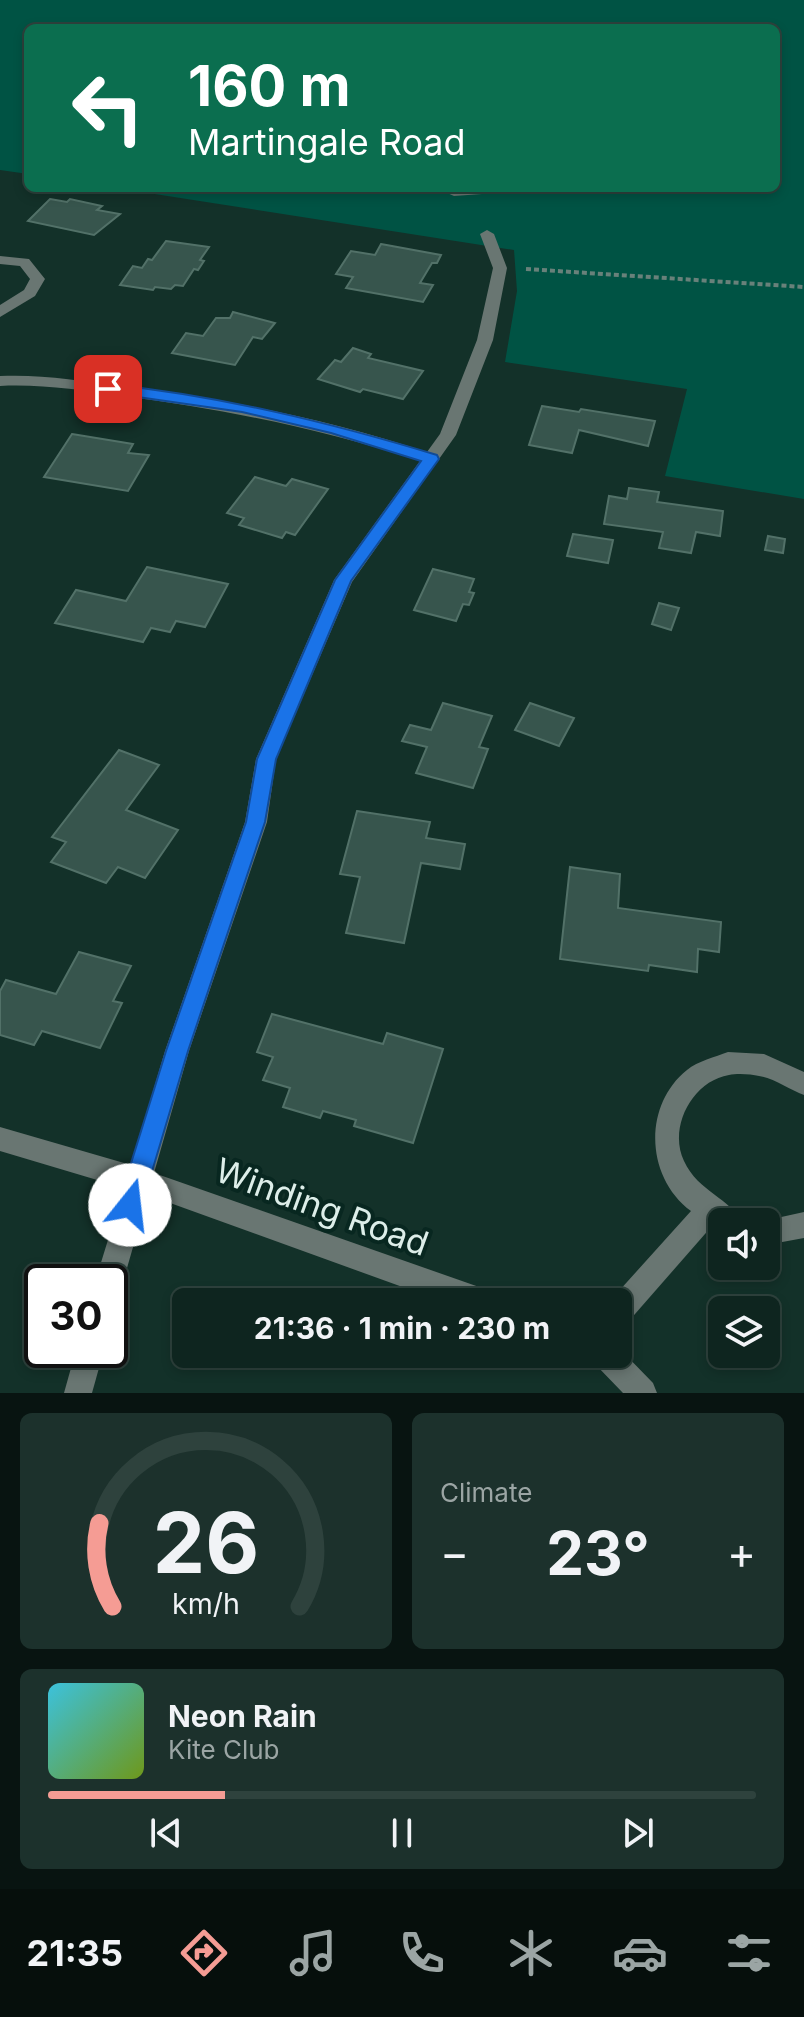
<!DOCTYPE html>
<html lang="en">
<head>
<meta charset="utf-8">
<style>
	body { margin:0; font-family:Inter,sans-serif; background:#1c312c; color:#f1f3f6; height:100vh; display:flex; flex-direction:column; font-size:30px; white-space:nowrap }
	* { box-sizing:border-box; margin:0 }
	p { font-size:26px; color:#9ba5a4 }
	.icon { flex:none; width:44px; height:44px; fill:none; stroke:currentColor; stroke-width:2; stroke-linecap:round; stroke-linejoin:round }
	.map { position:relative; height:1393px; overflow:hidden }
	.drawer { display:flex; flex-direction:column; gap:20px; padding:20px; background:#081411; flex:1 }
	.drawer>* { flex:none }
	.top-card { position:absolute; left:24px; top:24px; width:756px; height:168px; border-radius:12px; box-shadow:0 4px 12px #0003,0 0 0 2px #2e423d; background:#0b6e4f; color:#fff; overflow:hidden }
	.buttons { position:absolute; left:708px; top:1208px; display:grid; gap:16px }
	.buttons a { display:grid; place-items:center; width:72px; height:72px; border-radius:12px; background:#0e251f; box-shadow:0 4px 12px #0003,0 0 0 2px #2e423d; font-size:40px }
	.speed { position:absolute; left:24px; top:1264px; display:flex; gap:16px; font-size:40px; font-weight:700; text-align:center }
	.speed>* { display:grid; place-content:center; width:104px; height:104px; border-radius:50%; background:#0e251f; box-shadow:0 4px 12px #0003,0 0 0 2px #2e423d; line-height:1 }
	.speed .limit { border:4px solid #111; border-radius:12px; background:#fff; color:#111 }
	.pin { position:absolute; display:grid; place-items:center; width:68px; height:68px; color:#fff; margin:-34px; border-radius:16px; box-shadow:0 4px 12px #0006 }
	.me { position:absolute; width:88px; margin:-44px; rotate:16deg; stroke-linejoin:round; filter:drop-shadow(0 0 6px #0008) }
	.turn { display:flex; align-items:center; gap:28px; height:168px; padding:0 32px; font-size:36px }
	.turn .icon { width:104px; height:104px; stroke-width:2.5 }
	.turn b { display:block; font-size:56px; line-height:68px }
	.big { font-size:60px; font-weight:700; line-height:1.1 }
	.drawer .card { flex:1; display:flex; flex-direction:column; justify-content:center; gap:12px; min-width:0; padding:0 28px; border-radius:12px; background:#1c312c }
	.drawer .dial { align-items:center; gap:0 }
	.dial svg { height:208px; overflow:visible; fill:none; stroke:#2e423d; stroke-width:7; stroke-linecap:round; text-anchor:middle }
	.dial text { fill:#f1f3f6; stroke:none }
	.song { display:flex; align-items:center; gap:24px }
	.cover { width:96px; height:96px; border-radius:12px; background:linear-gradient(135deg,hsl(190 70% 55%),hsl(80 70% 35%)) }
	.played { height:8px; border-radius:4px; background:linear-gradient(90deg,#f59c94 25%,#2e423d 25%) }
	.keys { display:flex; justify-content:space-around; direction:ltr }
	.heat { display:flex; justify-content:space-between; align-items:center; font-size:44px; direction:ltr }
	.drawer .tiles { flex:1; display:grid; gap:20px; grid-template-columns:1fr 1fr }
	.card:last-child { grid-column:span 2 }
	.trip { position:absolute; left:172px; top:1288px; width:460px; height:80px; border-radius:12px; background:#0e251f; box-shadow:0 4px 12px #0003,0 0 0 2px #2e423d; font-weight:700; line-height:80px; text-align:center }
	.menu { display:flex; height:128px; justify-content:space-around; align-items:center; background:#060f0c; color:#9ba5a4 }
	.menu .icon { width:56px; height:56px }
	.menu .selected { color:#f59c94 }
	.menu b { font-size:36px; color:#f1f3f6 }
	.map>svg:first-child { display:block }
</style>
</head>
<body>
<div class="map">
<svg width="804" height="1393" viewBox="0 0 804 1393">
	<rect width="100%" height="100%" fill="#133129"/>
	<polygon fill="#005344" points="0,0 804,0 804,499 665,476 687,389 505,362 517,291 514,250 116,188 776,188 776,28 28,28 28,174 0,170"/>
	<g fill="#37554d" stroke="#527168" stroke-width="2">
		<polygon points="50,199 67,202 70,199 102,206 97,210 120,214 94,235 28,221"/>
		<polygon points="166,241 209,247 200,260 204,261 198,270 194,269 183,286 175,285 171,289 155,287 153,290 120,285 133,266 142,268 148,259 152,260"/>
		<polygon points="381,244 441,255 437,263 432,263 420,283 433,285 423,302 346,288 353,277 336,274 351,251 375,255"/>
		<polygon points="233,312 275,323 262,339 253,337 235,365 172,353 186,333 203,336 216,318 230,318"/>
		<polygon points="353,348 371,354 368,358 423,371 403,399 363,389 360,392 318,379 335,360 341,362"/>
		<polygon points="542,406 579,412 581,409 655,421 648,446 579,430 572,453 529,445"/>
		<polygon points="72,434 133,444 128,453 149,455 128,491 44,477"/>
		<polygon points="255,477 286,486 292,479 328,489 295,535 286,532 282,538 239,525 244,518 227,513"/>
		<polygon points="629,488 659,492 657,502 723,511 720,536 696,532 691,553 659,548 663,532 604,524 609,496 627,499"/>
		<polygon points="573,534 613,540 608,563 567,556"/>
		<polygon points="768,536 785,539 783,553 765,550"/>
		<polygon points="147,567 228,584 205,627 176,621 170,632 151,628 143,642 55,623 76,590 126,601"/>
		<polygon points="433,569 474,579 469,592 474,593 469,605 463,604 456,621 414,610"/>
		<polygon points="659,603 679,608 671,630 652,624"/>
		<polygon points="443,703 492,716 479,747 488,749 473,788 416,773 427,747 402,741 410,725 431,730"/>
		<polygon points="530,703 574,718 559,746 515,730"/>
		<polygon points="119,750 159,765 126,810 178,830 145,878 118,867 106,883 51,862 66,842 52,837"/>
		<polygon points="357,811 430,822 426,838 465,844 460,869 421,863 404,943 346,933 360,877 340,874"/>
		<polygon points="570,867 620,874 618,908 721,922 719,952 698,949 697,972 649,965 648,971 560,959"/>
		<polygon points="79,952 131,966 113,1001 122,1003 100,1048 42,1031 34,1045 0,1035 0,991 6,980 56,994"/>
		<polygon points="272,1014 383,1044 387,1033 443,1049 413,1143 354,1126 356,1120 323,1111 320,1118 283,1107 290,1088 263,1080 273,1057 257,1052"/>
	</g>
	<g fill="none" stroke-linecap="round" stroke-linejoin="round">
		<polyline stroke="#68817a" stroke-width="4" stroke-dasharray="5 3" stroke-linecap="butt" points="526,269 804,287"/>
		<g fill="#697672" fill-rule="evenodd">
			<polygon points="436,188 518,188 511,192 454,196"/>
			<path d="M487 230 494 234 507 268 493 340 456 435 352 582 276 759 267 822 189 1051 154 1173 482 1288 492 1292 496 1302H444L148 1195 123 1282 119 1292 110 1295V1282H95L124 1188 0 1151V1127L131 1165 165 1051 245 822 256 759 334 580 420 461C323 429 223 409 122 396 81 390 41 384 0 386V376C41 374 81 381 122 386 226 399 328 419 427 452L440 434 477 340 493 268 480 234Z"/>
			<polygon points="0,256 29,259 45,279 35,296 0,317 0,305 24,290 30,279 20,266 0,264"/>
			<path d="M728 1052 764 1054 804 1072V1095C790 1090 774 1078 759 1076 751 1074 737 1073 729 1075 692 1081 668 1128 684 1161 698 1192 732 1199 741 1222H722V1233L712 1226 628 1322 618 1326V1302H609L691 1211C645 1177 643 1105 687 1070 698 1061 715 1057 728 1052Z"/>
			<polygon points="804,1212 804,1238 766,1245 766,1222 759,1222"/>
			<polygon points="618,1347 653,1383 657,1393 623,1393 595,1364 591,1354 618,1354"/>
			<polygon points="76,1350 104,1350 92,1393 64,1393"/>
		</g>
	</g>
	<path fill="#1a73e8" stroke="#114b97" stroke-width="2" d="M108 384C221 396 328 422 437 455L439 459 351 581 276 759 265 822 188 1051 142 1205 139 1213 130 1216 122 1213 118 1205 166 1051 246 822 257 759 335 580 421 461 331 433 242 412 103 392 101 389Z"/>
	<g text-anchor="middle" stroke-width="8" stroke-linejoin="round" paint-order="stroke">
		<g font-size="34" fill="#ddeee9" stroke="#082720">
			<text transform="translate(322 1207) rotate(20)" y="12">Winding Road</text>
		</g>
	</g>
</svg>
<div class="buttons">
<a><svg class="icon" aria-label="sound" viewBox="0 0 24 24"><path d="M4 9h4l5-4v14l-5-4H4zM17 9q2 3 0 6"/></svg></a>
<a><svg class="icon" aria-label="layers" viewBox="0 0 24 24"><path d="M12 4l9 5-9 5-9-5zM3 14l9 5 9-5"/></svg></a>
</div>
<div class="speed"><div class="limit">30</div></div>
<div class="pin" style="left:108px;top:389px;background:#d93025"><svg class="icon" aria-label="arrive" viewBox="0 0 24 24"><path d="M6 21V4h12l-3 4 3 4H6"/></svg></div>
<svg class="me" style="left:130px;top:1205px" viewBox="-20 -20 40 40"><circle r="19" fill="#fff"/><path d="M0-13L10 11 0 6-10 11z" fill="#1a73e8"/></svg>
<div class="trip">21:36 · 1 min · 230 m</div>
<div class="top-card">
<div class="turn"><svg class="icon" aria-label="left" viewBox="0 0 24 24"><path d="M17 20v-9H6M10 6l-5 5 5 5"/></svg><div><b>160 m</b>Martingale Road</div></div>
</div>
</div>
<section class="drawer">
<div class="tiles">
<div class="card dial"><svg viewBox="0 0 100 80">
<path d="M14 69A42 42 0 1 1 86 69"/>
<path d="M14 69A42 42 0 0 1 9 37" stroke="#f59c94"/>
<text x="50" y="56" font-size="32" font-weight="700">26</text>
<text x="50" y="72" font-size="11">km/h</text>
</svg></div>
<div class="card"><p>Climate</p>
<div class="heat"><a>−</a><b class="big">23°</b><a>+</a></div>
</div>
<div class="card">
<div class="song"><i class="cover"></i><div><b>Neon Rain</b><p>Kite Club</p></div></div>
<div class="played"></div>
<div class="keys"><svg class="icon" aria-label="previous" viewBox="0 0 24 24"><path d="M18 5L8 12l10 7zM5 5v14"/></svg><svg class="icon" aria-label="pause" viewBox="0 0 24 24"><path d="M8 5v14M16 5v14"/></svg><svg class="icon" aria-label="next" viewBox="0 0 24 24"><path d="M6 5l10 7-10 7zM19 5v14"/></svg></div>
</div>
</div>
</section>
<nav class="menu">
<b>21:35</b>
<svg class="icon selected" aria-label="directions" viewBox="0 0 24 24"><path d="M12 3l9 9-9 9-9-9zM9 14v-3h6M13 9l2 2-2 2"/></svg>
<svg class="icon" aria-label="music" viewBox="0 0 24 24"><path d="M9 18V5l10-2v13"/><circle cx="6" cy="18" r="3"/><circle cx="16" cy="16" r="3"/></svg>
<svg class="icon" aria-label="phone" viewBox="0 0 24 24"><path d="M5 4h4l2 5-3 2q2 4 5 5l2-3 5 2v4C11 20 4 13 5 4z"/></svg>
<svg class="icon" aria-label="climate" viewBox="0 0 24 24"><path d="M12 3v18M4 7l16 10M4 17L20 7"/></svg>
<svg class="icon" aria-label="car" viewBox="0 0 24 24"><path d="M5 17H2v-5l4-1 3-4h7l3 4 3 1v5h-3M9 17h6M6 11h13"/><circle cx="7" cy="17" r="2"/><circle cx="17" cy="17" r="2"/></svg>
<svg class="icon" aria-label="filters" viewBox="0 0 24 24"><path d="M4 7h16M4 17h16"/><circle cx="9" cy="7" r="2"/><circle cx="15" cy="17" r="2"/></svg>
</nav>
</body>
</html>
